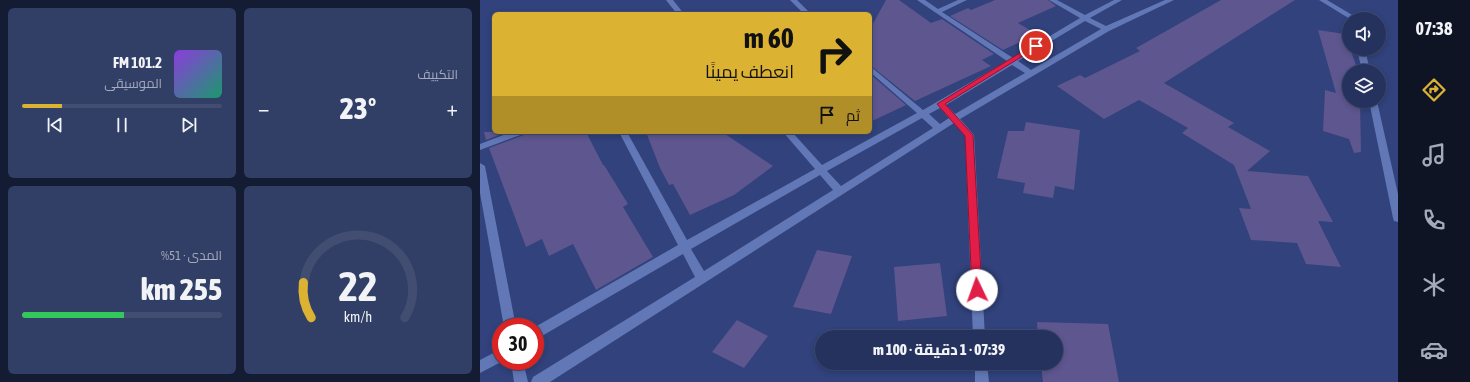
<!DOCTYPE html>
<html lang="ar">
<head>
<meta charset="utf-8">
<style>
	body { margin:0; font-family:"Asap Condensed",Cairo,sans-serif; background:#313e66; color:#f1f3f6; direction:rtl; height:100vh; display:flex; flex-direction:column; font-size:15px; white-space:nowrap }
	* { box-sizing:border-box; margin:0 }
	p { font-size:13px; color:#a3aabc }
	.icon { flex:none; width:22px; height:22px; fill:none; stroke:currentColor; stroke-width:2; stroke-linecap:round; stroke-linejoin:round }
	.map { position:relative; flex:1; overflow:hidden; direction:ltr }
	.details { display:flex; flex-direction:column; gap:8px; padding:8px; background:#141c33; width:480px }
	.details>* { flex:none }
	.hud { position:absolute; left:12px; top:12px; width:380px; height:122px; border-radius:6px; box-shadow:0 2px 6px #0003,0 0 0 1px #424d72; direction:rtl; background:#dcb233; color:#111; overflow:hidden }
	.fabs { position:absolute; left:862px; top:12px; display:grid; gap:8px }
	.fabs a { display:grid; place-items:center; width:44px; height:44px; border-radius:50%; background:#25325d; box-shadow:0 2px 6px #0003,0 0 0 1px #424d72; font-size:20px }
	.speed { position:absolute; left:12px; top:318px; display:flex; gap:8px; font-size:20px; font-weight:700; text-align:center }
	.speed>* { display:grid; place-content:center; width:52px; height:52px; border-radius:50%; background:#25325d; box-shadow:0 2px 6px #0003,0 0 0 1px #424d72; line-height:1 }
	.speed .limit { border:6px solid #d22; background:#fff; color:#111 }
	.pin { position:absolute; display:grid; place-items:center; width:34px; height:34px; color:#fff; margin:-17px; border:2px solid #fff; border-radius:50%; box-shadow:0 1px 4px #0007 }
	.me { position:absolute; width:44px; margin:-22px; rotate:357deg; stroke-linejoin:round; filter:drop-shadow(0 0 3px #0008) }
	.turn { display:flex; align-items:center; gap:14px; height:84px; padding:0 12px; font-size:18px }
	.turn .icon { width:52px; height:52px; stroke-width:2.5 }
	.turn b { display:block; font-size:28px; line-height:34px }
	.then { display:flex; align-items:center; height:38px; padding:0 12px; background:#0003; gap:8px; font-size:15px }
	.big { font-size:30px; font-weight:800; line-height:1.1 }
	.details .widget { flex:1; display:flex; flex-direction:column; justify-content:center; gap:6px; min-width:0; padding:0 14px; border-radius:6px; background:#313e66 }
	.details .dial { align-items:center; gap:0 }
	.dial svg { height:104px; overflow:visible; fill:none; stroke:#424d72; stroke-width:7; stroke-linecap:round; text-anchor:middle }
	.dial text { fill:#f1f3f6; stroke:none }
	.song { display:flex; align-items:center; gap:12px }
	.cover { width:48px; height:48px; border-radius:6px; background:linear-gradient(135deg,hsl(270 70% 55%),hsl(160 70% 35%)) }
	.played { height:4px; border-radius:2px; background:linear-gradient(90deg,#dcb233 20%,#424d72 20%) }
	.keys { display:flex; justify-content:space-around; direction:ltr }
	.heat { display:flex; justify-content:space-between; align-items:center; font-size:22px; direction:ltr }
	.charge { height:6px; border-radius:3px; background:linear-gradient(90deg,#34c759 51%,#424d72 0) }
	.details .tiles { flex:1; display:grid; gap:8px; grid-template-columns:repeat(2,1fr) }
	.trip { position:absolute; left:335px; top:330px; width:248px; height:40px; border-radius:20px; background:#25325d; box-shadow:0 2px 6px #0003,0 0 0 1px #424d72; font-weight:800; line-height:40px; text-align:center; direction:rtl }
	main { display:flex; flex:1; min-height:0 }
	.tab-bar { display:flex; flex-direction:column; width:72px; justify-content:space-around; align-items:center; background:#0f1425; color:#a3aabc }
	.tab-bar .icon { width:28px; height:28px }
	.tab-bar .selected { color:#dcb233 }
	.tab-bar b { font-size:18px; color:#f1f3f6 }
	.map>svg:first-child { display:block }
</style>
</head>
<body>
<main>
<nav class="tab-bar">
<b>07:38</b>
<svg class="icon selected" aria-label="directions" viewBox="0 0 24 24"><path d="M12 3l9 9-9 9-9-9zM9 14v-3h6M13 9l2 2-2 2"/></svg>
<svg class="icon" aria-label="music" viewBox="0 0 24 24"><path d="M9 18V5l10-2v13"/><circle cx="6" cy="18" r="3"/><circle cx="16" cy="16" r="3"/></svg>
<svg class="icon" aria-label="phone" viewBox="0 0 24 24"><path d="M5 4h4l2 5-3 2q2 4 5 5l2-3 5 2v4C11 20 4 13 5 4z"/></svg>
<svg class="icon" aria-label="climate" viewBox="0 0 24 24"><path d="M12 3v18M4 7l16 10M4 17L20 7"/></svg>
<svg class="icon" aria-label="car" viewBox="0 0 24 24"><path d="M5 17H2v-5l4-1 3-4h7l3 4 3 1v5h-3M9 17h6M6 11h13"/><circle cx="7" cy="17" r="2"/><circle cx="17" cy="17" r="2"/></svg>
</nav>
<div class="map">
<svg width="918" height="382" viewBox="0 0 918 382">
	<rect width="100%" height="100%" fill="#31427c"/>
	<g fill="#5e568f">
		<polygon points="406,0 419,0 451,23 462,19 514,54 502,60 511,66 435,101 390,65 390,29"/>
		<polygon points="515,0 568,0 576,6 538,23 557,34 523,50 470,16 488,8 491,10"/>
		<polygon points="741,0 815,0 684,83 754,123 748,127 790,151 767,171 828,176 853,222 838,221 861,267 826,264 817,243 771,240 759,208 771,209 754,165 702,133 708,128 659,100 624,119 577,86 600,75 605,78 660,51 656,48"/>
		<polygon points="838,30 865,34 878,71 869,71 869,101 880,101 881,152 874,153 869,139 843,131 845,90 856,93"/>
		<polygon points="390,74 426,105 390,122"/>
		<polygon points="546,122 600,130 594,190 575,186 573,198 543,193 545,183 517,178 528,131 544,131"/>
		<polygon points="4,132 27,132 6,140"/>
		<polygon points="45,132 106,132 123,165 124,165 148,204 143,207 173,257 116,290 93,244 69,256 62,239 46,247 9,148 44,135"/>
		<polygon points="166,132 242,132 293,166 254,195 210,215 193,184 189,185 180,168"/>
		<polygon points="337,250 372,256 351,314 313,307"/>
		<polygon points="460,263 467,316 418,321 414,267"/>
		<polygon points="257,320 288,336 264,368 232,352"/>
		<polygon points="557,322 628,324 639,382 563,382 561,363 576,363 576,337 558,337"/>
	</g>
	<g fill="none" stroke-linecap="round" stroke-linejoin="round">
		<g fill="#6277b6" fill-rule="evenodd">
			<polygon points="186,0 193,0 204,14 197,14"/>
			<polygon points="310,0 317,0 331,14 324,14"/>
			<path d="M437 0H445L458 9 478 0H487L462 12 533 58 600 18 569 0H577L605 15 634 0H642L610 18 626 26 685 0H694L629 31 480 119 494 135 505 337H493L485 136 474 123 70 382H51L53 377 215 277 203 254 55 340V327L198 245 139 132H147L207 240 335 169 303 132H312L342 165 437 113 390 72V66L443 110 527 61ZM605 21 621 29 551 70 538 61ZM532 65 545 73 475 114 466 105ZM460 108 469 118 460 124 449 114ZM442 118 453 128 361 186 347 171ZM340 175 353 190 224 271 211 249Z"/>
			<polygon points="839,0 847,0 879,19 870,19"/>
			<polygon points="877,49 885,49 890,71 882,71"/>
			<polygon points="889,101 897,101 918,194 918,222 914,221 913,218"/>
			<polygon points="31,132 44,132 43,134 0,150 0,144"/>
			<polygon points="0,163 5,166 36,327 24,327 0,193"/>
			<polygon points="21,349 21,361 23,361 0,373 0,360"/>
			<polygon points="31,361 43,361 48,382 34,382"/>
			<polygon points="495,363 507,363 509,382 495,382"/>
		</g>
	</g>
	<polygon fill="#e11d48" stroke="#92132f" points="553,45 559,46 465,104 493,135 502,290 501,294 497,295 493,294 492,290 485,136 457,104"/>
</svg>
<div class="fabs">
<a><svg class="icon" aria-label="sound" viewBox="0 0 24 24"><path d="M4 9h4l5-4v14l-5-4H4zM17 9q2 3 0 6"/></svg></a>
<a><svg class="icon" aria-label="layers" viewBox="0 0 24 24"><path d="M12 4l9 5-9 5-9-5zM3 14l9 5 9-5"/></svg></a>
</div>
<div class="speed"><div class="limit">30</div></div>
<div class="pin" style="left:556px;top:46px;background:#d93025"><svg class="icon" aria-label="arrive" viewBox="0 0 24 24"><path d="M6 21V4h12l-3 4 3 4H6"/></svg></div>
<svg class="me" style="left:497px;top:290px" viewBox="-20 -20 40 40"><circle r="19" fill="#fff"/><path d="M0-13L10 11 0 6-10 11z" fill="#e11d48"/></svg>
<div class="trip">07:39 · 1 دقيقة · 100 m</div>
<div class="hud">
<div class="turn"><svg class="icon" aria-label="right" viewBox="0 0 24 24"><path d="M7 20v-9h11M14 6l5 5-5 5"/></svg><div><b>60 m</b>انعطف يمينًا</div></div>
<div class="then">ثم<svg class="icon" aria-label="arrive" viewBox="0 0 24 24"><path d="M6 21V4h12l-3 4 3 4H6"/></svg></div>
</div>
</div>
<section class="details">
<div class="tiles">
<div class="widget"><p>التكييف</p>
<div class="heat"><a>−</a><b class="big">23°</b><a>+</a></div>
</div>
<div class="widget">
<div class="song"><i class="cover"></i><div><b>101.2 FM</b><p>الموسيقى</p></div></div>
<div class="played"></div>
<div class="keys"><svg class="icon" aria-label="previous" viewBox="0 0 24 24"><path d="M18 5L8 12l10 7zM5 5v14"/></svg><svg class="icon" aria-label="pause" viewBox="0 0 24 24"><path d="M8 5v14M16 5v14"/></svg><svg class="icon" aria-label="next" viewBox="0 0 24 24"><path d="M6 5l10 7-10 7zM19 5v14"/></svg></div>
</div>
<div class="widget dial"><svg viewBox="0 0 100 80">
<path d="M14 69A42 42 0 1 1 86 69"/>
<path d="M14 69A42 42 0 0 1 8 42" stroke="#dcb233"/>
<text x="50" y="56" font-size="32" font-weight="700">22</text>
<text x="50" y="72" font-size="11">km/h</text>
</svg></div>
<div class="widget"><p>المدى · 51%</p><b class="big">255 km</b><div class="charge"></div></div>
</div>
</section>
</main>
</body>
</html>
